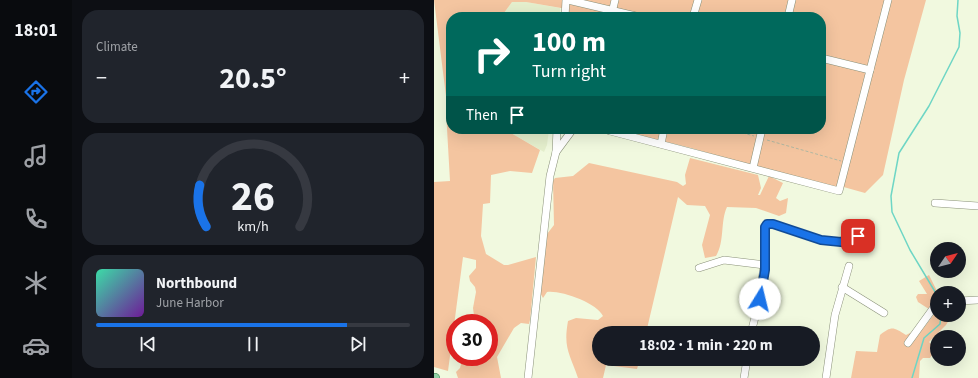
<!DOCTYPE html>
<html lang="en">
<head>
<meta charset="utf-8">
<style>
	body { margin:0; font-family:"Source Sans 3",sans-serif; background:#20242c; color:#f1f3f6; height:100vh; display:flex; flex-direction:column; font-size:15px; white-space:nowrap }
	* { box-sizing:border-box; margin:0 }
	p { font-size:13px; color:#9ea1a6 }
	.icon { flex:none; width:22px; height:22px; fill:none; stroke:currentColor; stroke-width:2; stroke-linecap:round; stroke-linejoin:round }
	.map { position:relative; flex:1; overflow:hidden }
	.side { display:flex; flex-direction:column; gap:10px; padding:10px; background:#0d0f14; width:362px }
	.side>* { flex:none }
	.top-card { position:absolute; left:12px; top:12px; width:380px; height:122px; border-radius:16px; box-shadow:0 4px 16px #0002; background:#00695c; color:#fff; overflow:hidden }
	.needle { width:26px; rotate:55deg }
	.controls { position:absolute; left:496px; top:242px; display:grid; gap:8px }
	.controls a { display:grid; place-items:center; width:36px; height:36px; border-radius:50%; background:#171b24; box-shadow:0 4px 16px #0002; font-size:20px }
	.speed { position:absolute; left:12px; top:314px; display:flex; gap:8px; font-size:20px; font-weight:700; text-align:center }
	.speed>* { display:grid; place-content:center; width:52px; height:52px; border-radius:50%; background:#171b24; box-shadow:0 4px 16px #0002; line-height:1 }
	.speed .limit { border:6px solid #d22; background:#fff; color:#111 }
	.pin { position:absolute; display:grid; place-items:center; width:34px; height:34px; color:#fff; margin:-17px; border-radius:8px; box-shadow:0 2px 6px #0006 }
	.me { position:absolute; width:44px; margin:-22px; rotate:9deg; stroke-linejoin:round; filter:drop-shadow(0 0 3px #0008) }
	.turn { display:flex; align-items:center; gap:14px; height:84px; padding:0 20px; font-size:18px }
	.turn .icon { width:52px; height:52px; stroke-width:2.5 }
	.turn b { display:block; font-size:28px; line-height:34px }
	.then { display:flex; align-items:center; height:38px; padding:0 20px; background:#0003; gap:8px; font-size:15px }
	.big { font-size:30px; font-weight:700; line-height:1.1 }
	.side .tile { flex:1; display:flex; flex-direction:column; justify-content:center; gap:6px; min-width:0; padding:0 14px; border-radius:16px; background:#20242c }
	.side .dial { align-items:center; gap:0 }
	.dial svg { height:104px; overflow:visible; fill:none; stroke:#363941; stroke-width:7; stroke-linecap:round; text-anchor:middle }
	.dial text { fill:#f1f3f6; stroke:none }
	.song { display:flex; align-items:center; gap:12px }
	.cover { width:48px; height:48px; border-radius:6px; background:linear-gradient(135deg,hsl(160 70% 55%),hsl(280 70% 35%)) }
	.played { height:4px; border-radius:2px; background:linear-gradient(90deg,#1a73e8 80%,#363941 80%) }
	.keys { display:flex; justify-content:space-around; direction:ltr }
	.heat { display:flex; justify-content:space-between; align-items:center; font-size:22px; direction:ltr }
	.trip { position:absolute; left:158px; top:326px; width:228px; height:40px; border-radius:20px; background:#171b24; box-shadow:0 4px 16px #0002; font-weight:700; line-height:40px; text-align:center }
	main { display:flex; flex:1; min-height:0 }
	.menu { display:flex; flex-direction:column; width:72px; justify-content:space-around; align-items:center; background:#090b0e; color:#9ea1a6 }
	.menu .icon { width:28px; height:28px }
	.menu .active { color:#1a73e8 }
	.menu b { font-size:18px; color:#f1f3f6 }
	.map>svg:first-child { display:block }
</style>
</head>
<body>
<main>
<nav class="menu">
<b>18:01</b>
<svg class="icon active" aria-label="directions" viewBox="0 0 24 24"><path d="M12 3l9 9-9 9-9-9zM9 14v-3h6M13 9l2 2-2 2"/></svg>
<svg class="icon" aria-label="music" viewBox="0 0 24 24"><path d="M9 18V5l10-2v13"/><circle cx="6" cy="18" r="3"/><circle cx="16" cy="16" r="3"/></svg>
<svg class="icon" aria-label="phone" viewBox="0 0 24 24"><path d="M5 4h4l2 5-3 2q2 4 5 5l2-3 5 2v4C11 20 4 13 5 4z"/></svg>
<svg class="icon" aria-label="climate" viewBox="0 0 24 24"><path d="M12 3v18M4 7l16 10M4 17L20 7"/></svg>
<svg class="icon" aria-label="car" viewBox="0 0 24 24"><path d="M5 17H2v-5l4-1 3-4h7l3 4 3 1v5h-3M9 17h6M6 11h13"/><circle cx="7" cy="17" r="2"/><circle cx="17" cy="17" r="2"/></svg>
</nav>
<section class="side">
<div class="tile"><p>Climate</p>
<div class="heat"><a>−</a><b class="big">20.5°</b><a>+</a></div>
</div>
<div class="tile dial"><svg viewBox="0 0 100 80">
<path d="M14 69A42 42 0 1 1 86 69"/>
<path d="M14 69A42 42 0 0 1 9 37" stroke="#1a73e8"/>
<text x="50" y="56" font-size="32" font-weight="700">26</text>
<text x="50" y="72" font-size="11">km/h</text>
</svg></div>
<div class="tile">
<div class="song"><i class="cover"></i><div><b>Northbound</b><p>June Harbor</p></div></div>
<div class="played"></div>
<div class="keys"><svg class="icon" aria-label="previous" viewBox="0 0 24 24"><path d="M18 5L8 12l10 7zM5 5v14"/></svg><svg class="icon" aria-label="pause" viewBox="0 0 24 24"><path d="M8 5v14M16 5v14"/></svg><svg class="icon" aria-label="next" viewBox="0 0 24 24"><path d="M6 5l10 7-10 7zM19 5v14"/></svg></div>
</div>
</section>
<div class="map">
<svg width="544" height="378" viewBox="0 0 544 378">
	<rect width="100%" height="100%" fill="#f1f9df"/>
	<g fill="#e5efcd">
		<polygon points="78,2 92,2 126,8 126,17 67,17"/>
		<polygon points="70,129 115,129 113,145 110,152"/>
	</g>
	<g fill="#f4c5a0">
		<polygon points="0,0 492,0 470,80 449,175 431,193 406,186 405,191 257,148 180,129 387,129 387,17 132,17 133,9 92,2 78,2 67,17 17,17 17,89 13,96 17,98 17,129 70,129 106,150 98,173 76,171 57,175 56,203 49,204 47,236 52,254 70,265 74,265 102,257 96,320 95,324 87,323 80,328 63,357 67,378 24,378 22,372 26,368 29,357 55,357 55,323 41,323 39,308 42,292 41,287 36,281 35,276 42,268 42,260 29,257 14,371 0,367 0,182 16,181 12,111 12,96"/>
		<path d="M256 158 324 175 327 188 324 195H326L335 176 349 183 342 198 346 201 354 198 352 213 345 216 322 208 293 207C286 222 291 241 282 256L271 258 268 245 276 215 271 206 253 205 244 197 212 333H165V359H206L203 369 172 365 169 378H144C136 354 129 349 134 321L142 318 164 320 169 316C163 303 127 290 113 292L109 298 106 293 113 234 120 225 119 181 121 178 139 176 155 163 243 182 249 186 252 184 251 175Z"/>
		<path d="M495 275 504 293 503 315H518L512 325 495 342 500 347V352L496 358H489L486 361 485 378H417L422 351 443 352 446 335C458 326 459 327 472 335L480 331 485 334 501 313 484 302 482 297 484 294H493L485 281Z"/>
	</g>
	<g fill="none" stroke-linecap="round" stroke-linejoin="round">
		<g stroke="#6ed6c5" stroke-width="1.5">
			<polyline points="503,295 476,250 458,212 457,196 465,153 495,106 525,47 526,33 523,16 524,0"/>
			<polyline points="478,378 490,338 506,324 507,315"/>
		</g>
		<g stroke="#8a9179" stroke-width="8">
			<g id="minor">
				<polyline points="134,0 206,17"/>
				<polyline points="131,17 132,0"/>
				<polyline points="177,17 181,0"/>
				<polyline points="259,17 264,0"/>
				<polyline points="354,17 358,0"/>
				<polyline points="387,58 436,70"/>
				<polyline points="176,131 405,191 454,0"/>
				<polyline points="227,144 230,129"/>
				<polyline points="122,152 139,129"/>
				<polyline points="319,168 328,129"/>
				<polyline points="501,203 544,206"/>
				<polyline points="265,268 290,260 331,265"/>
				<polyline points="408,287 450,313"/>
				<polyline points="525,301 544,300"/>
				<path d="M317 333C327 298 332 264 331 227L333 224H339L387 240 407 242 424 236"/>
				<polyline points="474,343 503,303"/>
				<polyline points="94,378 116,176 122,152 123,129"/>
				<polyline points="310,378 313,359"/>
				<polyline points="392,378 401,315 415,266"/>
			</g>
		</g>
		<g stroke="#3a804e" stroke-width="10">
			<polyline id="major" points="0,378 1,378"/>
		</g>
		<g stroke="#b1b8a2" stroke-width="1" stroke-dasharray="3 2" stroke-linecap="butt">
			<polyline points="294,129 320,136"/>
			<polyline points="333,140 407,161"/>
		</g>
		<use href="#minor" stroke="#fff" stroke-width="7"/>
		<use href="#major" stroke="#91d1a6" stroke-width="9"/>
	</g>
	<g fill="none" stroke-linecap="round" stroke-linejoin="round">
		<g stroke="#114b97" stroke-width="10">
			<polyline id="route" points="326,299 331,270 331,227 333,224 339,224 387,240 407,242 424,236"/>
		</g>
		<use href="#route" stroke="#1a73e8" stroke-width="7"/>
	</g>
</svg>
<div class="controls">
<a><svg class="needle" viewBox="-14 -14 28 28"><path d="M0-13l5 13h-10z" fill="#e53935"/><path d="M0 13l5-13h-10z" fill="#9ea1a6"/></svg></a>
<a>+</a>
<a>−</a>
</div>
<div class="speed"><div class="limit">30</div></div>
<div class="pin" style="left:424px;top:236px;background:#d93025"><svg class="icon" aria-label="arrive" viewBox="0 0 24 24"><path d="M6 21V4h12l-3 4 3 4H6"/></svg></div>
<svg class="me" style="left:326px;top:299px" viewBox="-20 -20 40 40"><circle r="19" fill="#fff"/><path d="M0-13L10 11 0 6-10 11z" fill="#1a73e8"/></svg>
<div class="trip">18:02 · 1 min · 220 m</div>
<div class="top-card">
<div class="turn"><svg class="icon" aria-label="right" viewBox="0 0 24 24"><path d="M7 20v-9h11M14 6l5 5-5 5"/></svg><div><b>100 m</b>Turn right</div></div>
<div class="then">Then<svg class="icon" aria-label="arrive" viewBox="0 0 24 24"><path d="M6 21V4h12l-3 4 3 4H6"/></svg></div>
</div>
</div>
</main>
</body>
</html>
